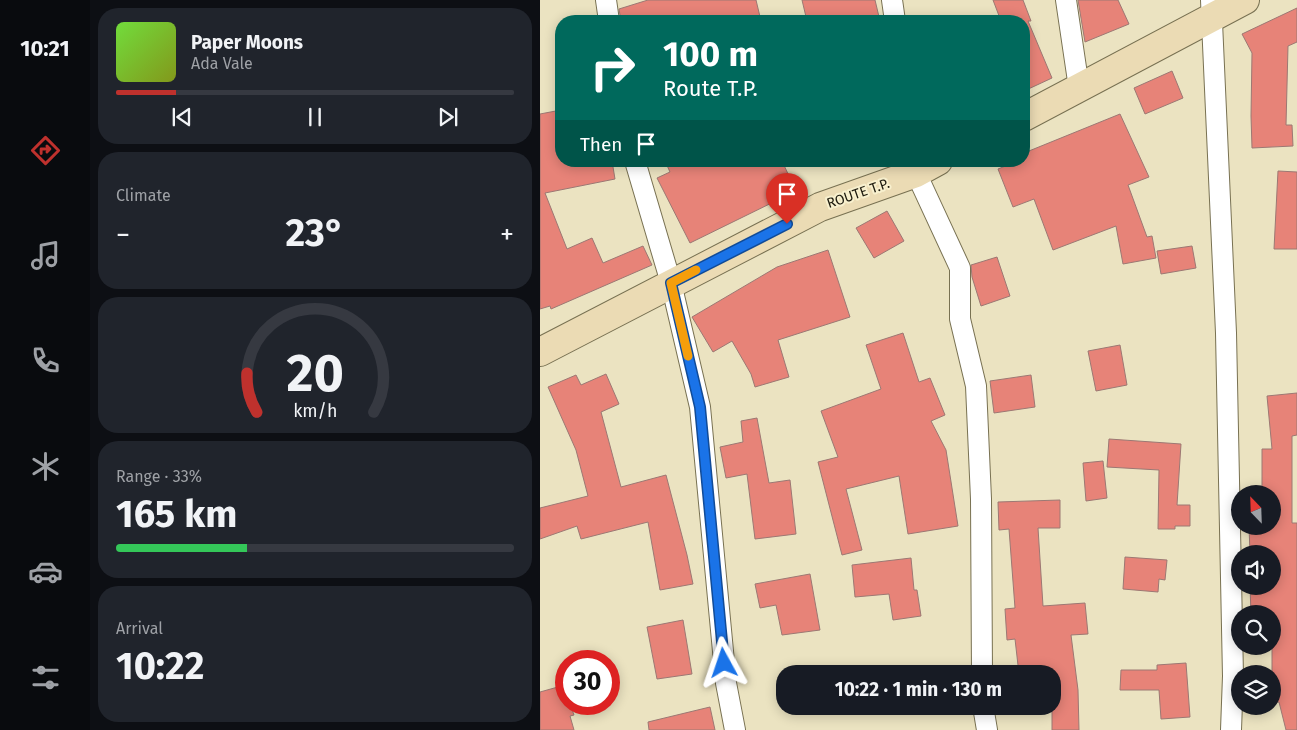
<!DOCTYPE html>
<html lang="en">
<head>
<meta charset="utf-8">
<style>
	body { margin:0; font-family:"Fira Sans",sans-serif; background:#20242c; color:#f1f3f6; height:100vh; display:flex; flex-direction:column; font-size:19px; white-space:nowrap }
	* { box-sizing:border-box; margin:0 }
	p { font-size:16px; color:#9ea1a6 }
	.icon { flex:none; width:28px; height:28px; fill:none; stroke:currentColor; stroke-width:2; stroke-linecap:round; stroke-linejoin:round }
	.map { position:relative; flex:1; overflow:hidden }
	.side { display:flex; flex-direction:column; gap:8px; padding:8px; background:#0d0f14; width:450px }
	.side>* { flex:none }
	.guide { position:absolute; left:15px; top:15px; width:475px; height:152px; border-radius:20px; box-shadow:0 2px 12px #0003; background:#00695c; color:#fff; overflow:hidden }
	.needle { width:32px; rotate:337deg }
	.fabs { position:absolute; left:691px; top:485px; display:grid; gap:10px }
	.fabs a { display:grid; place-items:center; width:50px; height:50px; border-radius:50%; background:#171b24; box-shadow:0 2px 12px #0003; font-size:25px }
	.speed { position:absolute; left:15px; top:650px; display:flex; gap:10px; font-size:25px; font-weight:700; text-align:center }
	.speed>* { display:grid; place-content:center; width:65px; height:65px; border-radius:50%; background:#171b24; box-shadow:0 2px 12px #0003; line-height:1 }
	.speed .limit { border:8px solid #d22; background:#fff; color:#111 }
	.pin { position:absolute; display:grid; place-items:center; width:42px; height:42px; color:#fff; margin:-51px -21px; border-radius:50% 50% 50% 0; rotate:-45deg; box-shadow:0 0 5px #0007 }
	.pin .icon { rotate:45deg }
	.me { position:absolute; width:55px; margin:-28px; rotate:355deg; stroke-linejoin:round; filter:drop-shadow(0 0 4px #0008) }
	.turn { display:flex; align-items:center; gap:18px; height:105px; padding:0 25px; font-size:22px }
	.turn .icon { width:65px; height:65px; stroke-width:2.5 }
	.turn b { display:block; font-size:35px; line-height:42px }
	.then { display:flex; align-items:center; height:48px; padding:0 25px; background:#0003; gap:10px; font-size:19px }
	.big { font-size:38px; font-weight:700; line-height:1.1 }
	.side .widget { flex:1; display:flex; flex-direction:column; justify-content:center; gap:8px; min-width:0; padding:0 18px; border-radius:20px; background:#20242c }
	.side .dial { align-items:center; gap:0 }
	.dial svg { height:130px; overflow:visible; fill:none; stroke:#363941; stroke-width:7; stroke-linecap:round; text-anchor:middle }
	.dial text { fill:#f1f3f6; stroke:none }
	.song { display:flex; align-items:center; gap:15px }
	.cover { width:60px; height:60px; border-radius:8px; background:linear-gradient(135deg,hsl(100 70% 55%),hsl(70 70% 35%)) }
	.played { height:5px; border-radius:2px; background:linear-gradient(90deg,#bf312d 15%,#363941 15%) }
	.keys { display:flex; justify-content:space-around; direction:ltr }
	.heat { display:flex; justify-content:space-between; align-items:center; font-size:28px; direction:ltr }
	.charge { height:8px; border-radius:4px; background:linear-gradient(90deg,#34c759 33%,#363941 0) }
	.trip { position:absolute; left:236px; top:665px; width:285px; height:50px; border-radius:20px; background:#171b24; box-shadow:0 2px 12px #0003; font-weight:700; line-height:50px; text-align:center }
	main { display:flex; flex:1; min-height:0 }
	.tab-bar { display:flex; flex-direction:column; width:90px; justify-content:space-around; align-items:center; background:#090b0e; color:#9ea1a6 }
	.tab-bar .icon { width:35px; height:35px }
	.tab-bar .current { color:#bf312d }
	.tab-bar b { font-size:22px; color:#f1f3f6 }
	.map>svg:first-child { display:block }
</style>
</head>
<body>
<main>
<nav class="tab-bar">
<b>10:21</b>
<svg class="icon current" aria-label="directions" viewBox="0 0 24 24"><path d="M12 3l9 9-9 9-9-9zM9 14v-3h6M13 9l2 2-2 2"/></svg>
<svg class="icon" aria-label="music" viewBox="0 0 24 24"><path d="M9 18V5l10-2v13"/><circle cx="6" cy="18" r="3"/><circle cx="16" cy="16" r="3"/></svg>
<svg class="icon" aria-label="phone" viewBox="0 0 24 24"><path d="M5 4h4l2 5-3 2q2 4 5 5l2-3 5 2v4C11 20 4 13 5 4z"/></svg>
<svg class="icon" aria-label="climate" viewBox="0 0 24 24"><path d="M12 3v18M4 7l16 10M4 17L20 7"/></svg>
<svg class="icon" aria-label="car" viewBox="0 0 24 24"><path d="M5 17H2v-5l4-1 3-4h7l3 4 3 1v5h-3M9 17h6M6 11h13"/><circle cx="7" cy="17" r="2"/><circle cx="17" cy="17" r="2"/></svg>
<svg class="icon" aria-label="filters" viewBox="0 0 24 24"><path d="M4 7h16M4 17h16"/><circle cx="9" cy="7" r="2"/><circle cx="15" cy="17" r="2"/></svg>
</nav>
<section class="side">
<div class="widget">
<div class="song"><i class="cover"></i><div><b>Paper Moons</b><p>Ada Vale</p></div></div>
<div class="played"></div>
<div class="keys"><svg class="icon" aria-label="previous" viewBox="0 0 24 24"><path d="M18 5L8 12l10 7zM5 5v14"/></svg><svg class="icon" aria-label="pause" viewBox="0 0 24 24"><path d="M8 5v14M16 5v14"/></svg><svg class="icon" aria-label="next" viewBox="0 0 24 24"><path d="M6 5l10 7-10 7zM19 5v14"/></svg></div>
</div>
<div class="widget"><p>Climate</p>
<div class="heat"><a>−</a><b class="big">23°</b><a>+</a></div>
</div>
<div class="widget dial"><svg viewBox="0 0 100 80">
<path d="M14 69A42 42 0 1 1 86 69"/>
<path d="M14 69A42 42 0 0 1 8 45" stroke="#bf312d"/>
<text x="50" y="56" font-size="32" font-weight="700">20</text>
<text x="50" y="72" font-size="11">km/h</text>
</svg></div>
<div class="widget"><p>Range · 33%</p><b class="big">165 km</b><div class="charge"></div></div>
<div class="widget"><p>Arrival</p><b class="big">10:22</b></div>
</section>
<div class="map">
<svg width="757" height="730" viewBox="0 0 757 730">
	<rect width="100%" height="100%" fill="#ebe3c1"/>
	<g fill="#e78378" stroke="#9c7873">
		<polygon points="108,0 216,0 221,21 81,21 79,9"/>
		<polygon points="262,0 335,0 340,21 267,21"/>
		<polygon points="453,0 483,0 491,21 488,21 512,78 484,91 484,21 461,21"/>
		<polygon points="538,0 578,0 589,24 545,42"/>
		<polygon points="757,8 757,42 748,46 746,125 752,125 753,146 712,148 711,116 712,53 702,34"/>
		<polygon points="632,71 643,98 605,114 594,88"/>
		<polygon points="21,110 21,161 72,161 75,179 5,193 27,249 52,238 63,263 103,246 112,265 11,309 10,306 0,309 0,114"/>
		<polygon points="580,114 609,177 588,185 607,237 612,236 616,258 583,264 576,226 513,250 494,199 473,207 458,169 478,161 484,161 484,153"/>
		<polygon points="125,161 242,161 256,191 150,243 117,178 130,172"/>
		<polygon points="738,171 757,172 757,249 734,249"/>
		<polygon points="347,211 364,241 334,258 316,228"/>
		<polygon points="652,246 656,268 621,274 617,251"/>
		<polygon points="288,250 310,317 238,340 249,377 215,387 211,374 192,341 173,352 152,317 237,267"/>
		<polygon points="457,257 470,296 441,306 432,277 431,265"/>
		<polygon points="363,333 379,382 390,378 405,415 391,421 406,450 418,526 368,534 359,476 306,489 322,550 302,555 278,462 298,457 281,411 341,389 326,345"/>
		<polygon points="580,345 587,385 556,391 548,351"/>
		<polygon points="66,374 79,404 61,412 81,487 126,475 147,555 153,584 120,590 108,522 41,539 37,526 0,539 0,508 48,496 36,450 8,387 36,375 41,385"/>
		<polygon points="491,375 495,407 454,413 450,381"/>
		<polygon points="757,393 757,435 752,436 752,523 757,523 757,730 746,730 739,702 732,703 732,614 711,614 710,586 732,586 732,554 710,554 709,526 732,526 732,494 722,494 722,449 732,449 727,396"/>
		<polygon points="217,418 229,483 250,480 256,534 215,539 207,474 186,478 180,447 203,442 201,421"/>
		<polygon points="569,439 641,444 637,505 650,505 650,526 635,526 635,529 618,529 619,470 567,467"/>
		<polygon points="563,461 567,498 546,501 543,463"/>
		<polygon points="520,500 520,528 498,528 503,606 545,603 548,634 531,635 538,690 539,730 512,730 512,674 479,674 475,639 467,640 465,609 475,608 469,529 459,530 458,502"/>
		<polygon points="585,557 627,560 625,580 619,579 618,592 583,589"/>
		<polygon points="371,558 374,590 377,590 381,616 353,620 349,594 315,597 312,565"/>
		<polygon points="270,574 280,630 242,635 236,605 220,608 215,584"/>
		<polygon points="143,620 152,674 117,679 107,627"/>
		<polygon points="646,663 650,717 621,719 619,690 580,690 581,670 617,670 617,665"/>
		<polygon points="25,685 26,704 30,704 34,715 30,716 34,730 0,730 0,692"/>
		<polygon points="170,707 175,730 109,730 108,722"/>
	</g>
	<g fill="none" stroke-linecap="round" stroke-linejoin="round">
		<g stroke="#787152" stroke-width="22">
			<g id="street">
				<polyline points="66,0 69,21"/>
				<polyline points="352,0 355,21"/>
				<polyline points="526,0 539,88"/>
				<polyline points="671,0 686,333 693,676 691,730"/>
				<polyline points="95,161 131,283 160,407 186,683 195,730"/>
				<polyline points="374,161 376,173 420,268 420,319 436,386 441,499 442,674"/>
				<polyline points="443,706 447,730"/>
			</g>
		</g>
		<g stroke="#787152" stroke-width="30">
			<g id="secondary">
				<polyline points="484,117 705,0"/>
				<polyline points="0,352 280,207 376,173 398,161"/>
			</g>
		</g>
		<use href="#street" stroke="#fff" stroke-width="20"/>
		<use href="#secondary" stroke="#ebdbb4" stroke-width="28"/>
	</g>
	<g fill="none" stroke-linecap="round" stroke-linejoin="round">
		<g stroke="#114b97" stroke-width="12">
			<polyline id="route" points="184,663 160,407 131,283 247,224"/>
		</g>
		<use href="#route" stroke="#1a73e8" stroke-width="9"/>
		<polyline stroke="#f59e0b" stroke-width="9" points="148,356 131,283 156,270"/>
	</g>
	<g text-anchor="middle" stroke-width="4" stroke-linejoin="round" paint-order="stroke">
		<g font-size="14" fill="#1d1a0e" stroke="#f8f0ce">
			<text transform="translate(318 193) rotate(-19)" y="5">ROUTE T.P.</text>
		</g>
	</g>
</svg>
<div class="fabs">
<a><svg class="needle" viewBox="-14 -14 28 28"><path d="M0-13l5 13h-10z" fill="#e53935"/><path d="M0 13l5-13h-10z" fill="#9ea1a6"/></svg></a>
<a><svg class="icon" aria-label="sound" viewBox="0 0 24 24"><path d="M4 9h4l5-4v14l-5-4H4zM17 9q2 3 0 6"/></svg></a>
<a><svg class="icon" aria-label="search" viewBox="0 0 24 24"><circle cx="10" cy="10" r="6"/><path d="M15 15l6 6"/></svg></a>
<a><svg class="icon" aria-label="layers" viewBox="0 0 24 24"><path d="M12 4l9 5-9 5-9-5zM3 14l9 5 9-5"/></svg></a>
</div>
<div class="speed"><div class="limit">30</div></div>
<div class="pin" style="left:247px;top:224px;background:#d93025"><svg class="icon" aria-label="arrive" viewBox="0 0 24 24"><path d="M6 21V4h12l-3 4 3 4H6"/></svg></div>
<svg class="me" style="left:184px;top:663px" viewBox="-20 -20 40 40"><path d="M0-17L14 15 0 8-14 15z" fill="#1a73e8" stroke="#fff" stroke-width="4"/></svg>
<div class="trip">10:22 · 1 min · 130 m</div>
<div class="guide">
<div class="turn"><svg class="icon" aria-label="right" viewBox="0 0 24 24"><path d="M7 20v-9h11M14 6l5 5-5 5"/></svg><div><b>100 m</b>Route T.P.</div></div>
<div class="then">Then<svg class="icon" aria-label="arrive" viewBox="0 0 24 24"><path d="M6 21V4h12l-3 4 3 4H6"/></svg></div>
</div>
</div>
</main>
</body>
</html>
